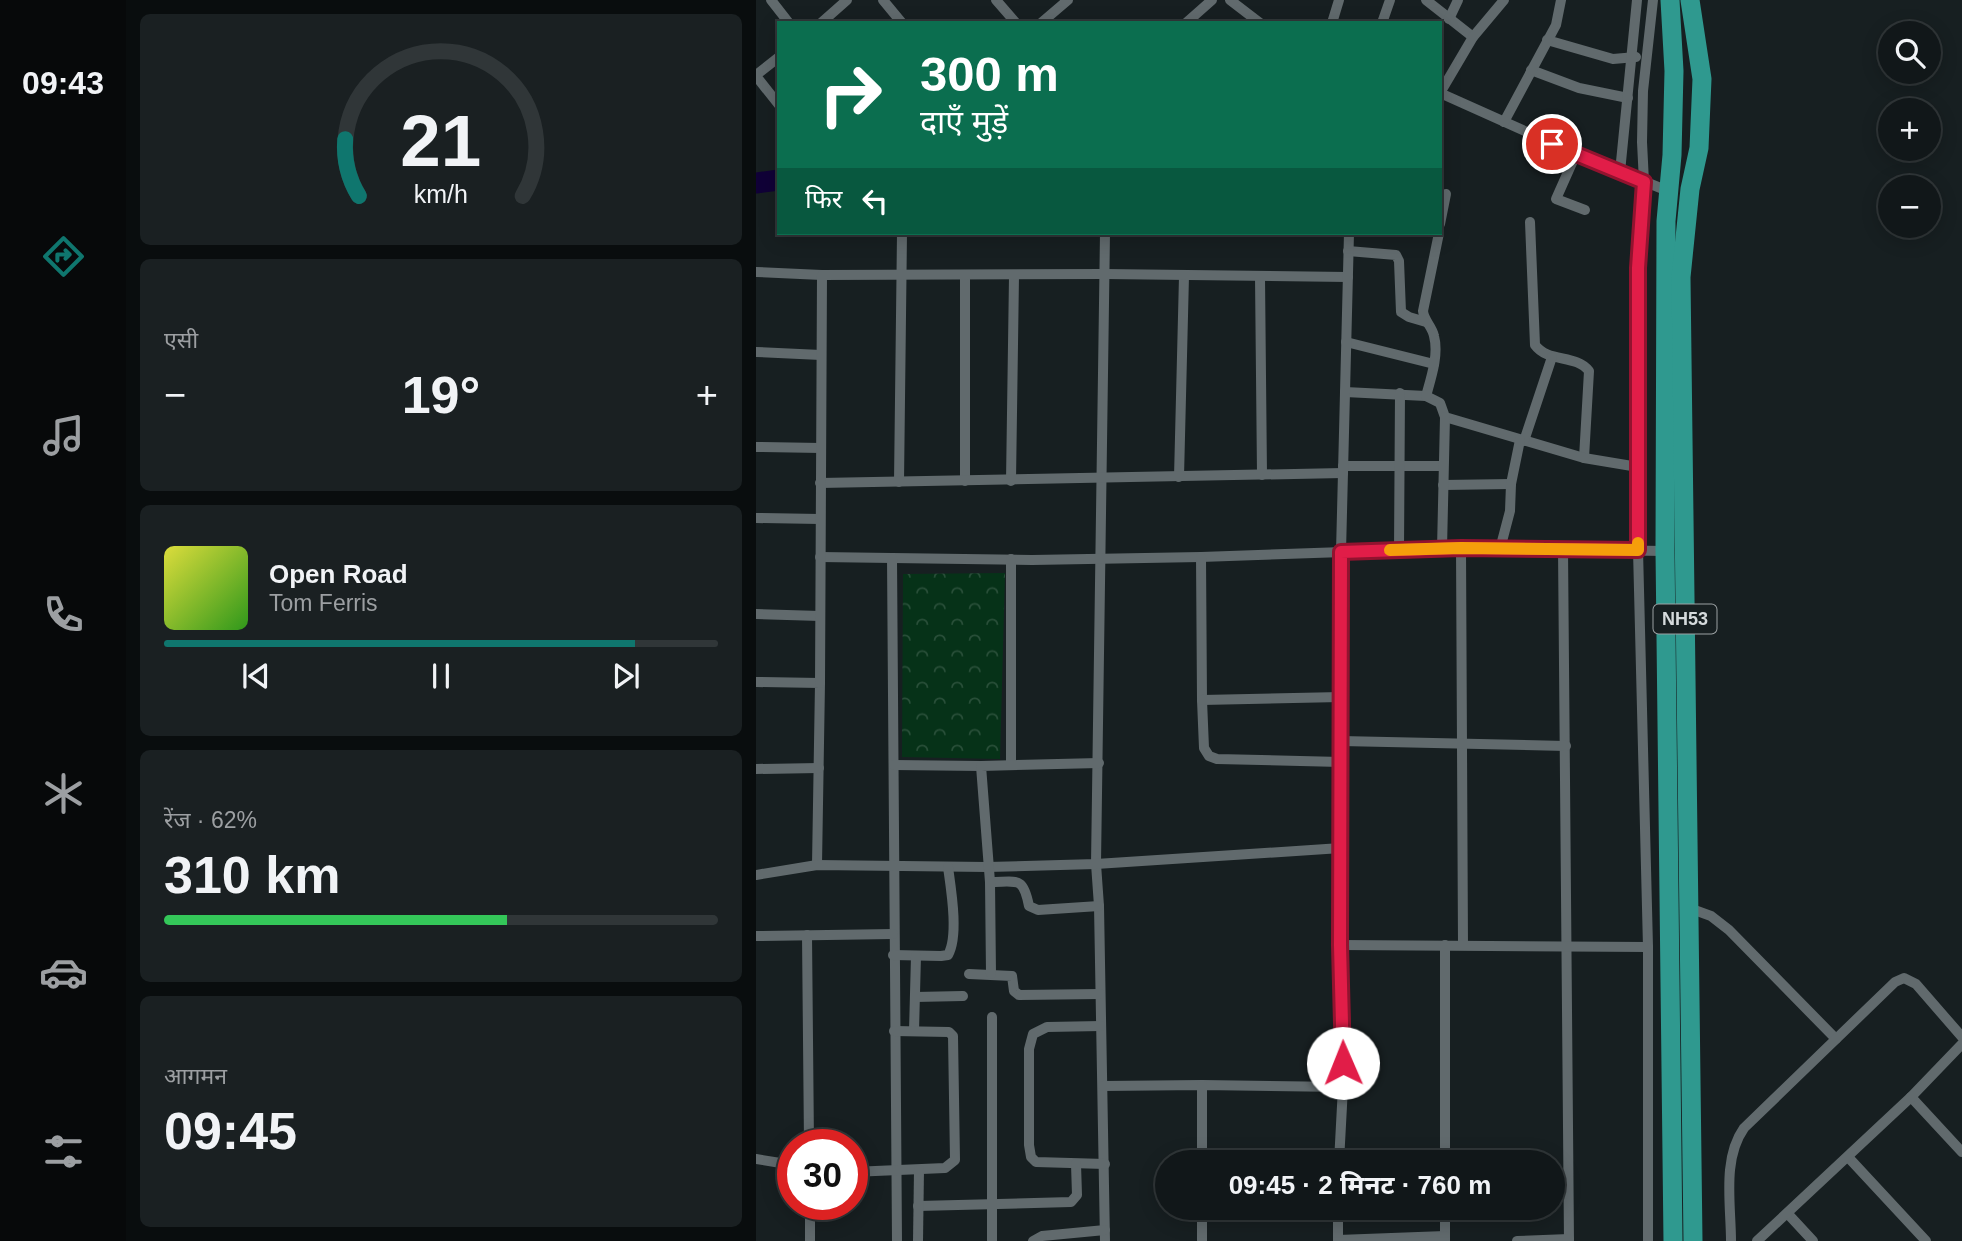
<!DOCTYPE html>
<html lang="hi">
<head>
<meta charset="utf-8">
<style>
	body { margin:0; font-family:Arial,"Noto Sans Devanagari",sans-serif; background:#1a2022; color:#f1f3f6; height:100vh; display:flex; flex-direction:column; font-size:26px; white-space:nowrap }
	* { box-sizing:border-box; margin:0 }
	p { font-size:23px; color:#9c9fa2 }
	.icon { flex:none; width:38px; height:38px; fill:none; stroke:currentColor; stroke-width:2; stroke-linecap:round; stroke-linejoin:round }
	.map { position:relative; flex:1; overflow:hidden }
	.details { display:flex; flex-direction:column; gap:14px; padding:14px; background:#090d0e; width:630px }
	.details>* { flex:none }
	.hud { position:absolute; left:21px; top:21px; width:665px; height:214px; border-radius:0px; box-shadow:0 4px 18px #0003,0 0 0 2px #303638; background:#0b6e4f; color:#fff; overflow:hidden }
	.controls { position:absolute; left:1122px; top:21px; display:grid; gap:14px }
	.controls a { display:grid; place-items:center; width:63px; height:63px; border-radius:50%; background:#111719; box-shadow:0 4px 18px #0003,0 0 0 2px #303638; font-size:35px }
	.speed { position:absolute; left:21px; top:1129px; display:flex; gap:14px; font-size:35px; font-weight:700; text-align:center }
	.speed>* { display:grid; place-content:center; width:91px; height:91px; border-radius:50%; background:#111719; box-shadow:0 4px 18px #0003,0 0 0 2px #303638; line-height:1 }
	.speed .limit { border:10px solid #d22; background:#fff; color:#111 }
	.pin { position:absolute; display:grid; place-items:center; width:60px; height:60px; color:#fff; margin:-30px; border:4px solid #fff; border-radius:50%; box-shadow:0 2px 7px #0007 }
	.me { position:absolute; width:77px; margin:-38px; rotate:359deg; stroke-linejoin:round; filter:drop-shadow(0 0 5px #0008) }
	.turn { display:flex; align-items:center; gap:24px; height:147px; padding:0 28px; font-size:32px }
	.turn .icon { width:91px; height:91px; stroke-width:2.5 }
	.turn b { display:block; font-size:49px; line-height:60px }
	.then { display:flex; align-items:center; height:66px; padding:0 28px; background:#0003; gap:14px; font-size:26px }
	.big { font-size:52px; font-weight:700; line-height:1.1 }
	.details .card { flex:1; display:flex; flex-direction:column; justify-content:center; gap:10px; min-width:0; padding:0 24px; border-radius:10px; background:#1a2022 }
	.details .dial { align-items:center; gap:0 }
	.dial svg { height:182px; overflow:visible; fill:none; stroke:#303638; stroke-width:7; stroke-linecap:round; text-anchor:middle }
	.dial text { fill:#f1f3f6; stroke:none }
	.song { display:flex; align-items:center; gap:21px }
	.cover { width:84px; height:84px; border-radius:10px; background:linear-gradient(135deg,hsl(60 70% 55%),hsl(110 70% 35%)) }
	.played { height:7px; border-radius:4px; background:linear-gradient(90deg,#0f766e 85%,#303638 85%) }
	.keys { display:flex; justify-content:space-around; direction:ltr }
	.heat { display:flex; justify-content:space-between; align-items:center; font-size:38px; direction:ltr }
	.charge { height:10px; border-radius:5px; background:linear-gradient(90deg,#34c759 62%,#303638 0) }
	.trip { position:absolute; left:399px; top:1150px; width:410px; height:70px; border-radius:35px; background:#111719; box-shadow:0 4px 18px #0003,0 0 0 2px #303638; font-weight:700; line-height:70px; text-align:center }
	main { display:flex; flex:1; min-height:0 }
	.dock { display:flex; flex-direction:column; width:126px; justify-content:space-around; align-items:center; background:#07090a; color:#9c9fa2 }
	.dock .icon { width:49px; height:49px }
	.dock .current { color:#0f766e }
	.dock b { font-size:32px; color:#f1f3f6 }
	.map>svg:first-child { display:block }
</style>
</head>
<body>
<main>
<nav class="dock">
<b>09:43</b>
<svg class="icon current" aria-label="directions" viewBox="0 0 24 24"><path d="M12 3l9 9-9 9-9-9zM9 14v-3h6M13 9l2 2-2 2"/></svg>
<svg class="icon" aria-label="music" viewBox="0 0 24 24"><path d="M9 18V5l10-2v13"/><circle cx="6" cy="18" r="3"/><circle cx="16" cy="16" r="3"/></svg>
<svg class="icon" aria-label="phone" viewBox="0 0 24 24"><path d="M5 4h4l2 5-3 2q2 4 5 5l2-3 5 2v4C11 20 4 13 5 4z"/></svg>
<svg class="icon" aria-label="climate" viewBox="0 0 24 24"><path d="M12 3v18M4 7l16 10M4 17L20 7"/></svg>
<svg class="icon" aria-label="car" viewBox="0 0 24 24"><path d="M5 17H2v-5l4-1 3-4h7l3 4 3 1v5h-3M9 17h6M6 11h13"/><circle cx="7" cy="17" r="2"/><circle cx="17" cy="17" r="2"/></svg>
<svg class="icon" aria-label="filters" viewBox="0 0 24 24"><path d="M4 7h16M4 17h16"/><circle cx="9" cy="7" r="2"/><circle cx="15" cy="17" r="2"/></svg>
</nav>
<section class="details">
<div class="card dial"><svg viewBox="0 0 100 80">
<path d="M14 69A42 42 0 1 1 86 69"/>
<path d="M14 69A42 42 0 0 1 8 44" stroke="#0f766e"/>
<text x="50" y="56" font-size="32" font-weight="700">21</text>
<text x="50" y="72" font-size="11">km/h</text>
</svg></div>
<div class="card"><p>एसी</p>
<div class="heat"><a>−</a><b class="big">19°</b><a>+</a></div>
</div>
<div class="card">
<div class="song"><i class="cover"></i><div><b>Open Road</b><p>Tom Ferris</p></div></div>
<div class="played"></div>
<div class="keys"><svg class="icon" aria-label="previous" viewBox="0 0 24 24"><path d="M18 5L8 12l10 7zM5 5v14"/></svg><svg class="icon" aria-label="pause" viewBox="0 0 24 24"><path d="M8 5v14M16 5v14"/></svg><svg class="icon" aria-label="next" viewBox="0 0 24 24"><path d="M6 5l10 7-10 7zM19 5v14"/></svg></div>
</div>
<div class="card"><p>रेंज · 62%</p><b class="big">310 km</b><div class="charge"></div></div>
<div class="card"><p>आगमन</p><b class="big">09:45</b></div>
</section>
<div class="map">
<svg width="1206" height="1241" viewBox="0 0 1206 1241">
	<defs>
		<pattern id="park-crowns" width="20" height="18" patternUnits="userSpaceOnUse" patternTransform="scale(1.75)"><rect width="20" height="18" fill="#063218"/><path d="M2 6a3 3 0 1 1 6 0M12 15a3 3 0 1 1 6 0" fill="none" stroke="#294f39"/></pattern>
	</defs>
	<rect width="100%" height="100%" fill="#171f21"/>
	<polygon fill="url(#park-crowns)" points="249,573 244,759 146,757 147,574"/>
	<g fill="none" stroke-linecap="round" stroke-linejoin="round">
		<polyline stroke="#100037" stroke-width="21" points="0,183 23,180"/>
		<g stroke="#616a6d" stroke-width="10">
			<polyline points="15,0 33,23"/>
			<polyline points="127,0 146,23"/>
			<polyline points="240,0 260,23"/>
			<polyline points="474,0 504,23"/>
			<polyline points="670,0 717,37"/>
			<polyline points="748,0 717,37 684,93 820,154 912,191"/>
			<polyline points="693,19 702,0"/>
			<polyline points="65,23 91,0"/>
			<polyline points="285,23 312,0"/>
			<polyline points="430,23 456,0"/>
			<polyline points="576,23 583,0"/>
			<polyline points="626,23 634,0"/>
			<polyline points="791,40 857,59 880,57"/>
			<polyline points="775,70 823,88 872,98"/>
			<polyline points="0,75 23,57"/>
			<polyline points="0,76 23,105"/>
			<polyline points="748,122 800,25 805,0"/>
			<polyline points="820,154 800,199 829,210"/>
			<polyline points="864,172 881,0"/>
			<path d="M774 222 779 345C792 363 820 354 833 371L828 458"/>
			<polyline points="684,224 690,194"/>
			<polyline points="349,233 340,864 343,906 349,1241"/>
			<polyline points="592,251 640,255 643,261 645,312 653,317 670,322"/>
			<polyline points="0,272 66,275"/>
			<polyline points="504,277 506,475"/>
			<polyline points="590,342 678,364"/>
			<polyline points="0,352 65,355"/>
			<polyline points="589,392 670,396 684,403 689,417 828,458 882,467"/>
			<path d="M670 396C675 378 683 355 678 336 676 326 668 321 667 311L683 233"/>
			<polyline points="768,441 796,357"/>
			<polyline points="0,447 65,448"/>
			<polyline points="587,466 687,466"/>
			<polyline points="423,477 428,276"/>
			<polyline points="209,481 209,276"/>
			<polyline points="255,481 258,276"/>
			<polyline points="143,482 146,233"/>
			<polyline points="64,483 587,473"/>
			<polyline points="687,485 755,484"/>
			<polyline points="0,518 64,519"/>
			<polyline points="705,548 707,945"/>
			<polyline points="686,549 689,417"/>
			<polyline points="744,549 754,511 755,484 764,440"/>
			<polyline points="807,549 813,1241"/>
			<polyline points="643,550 644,393"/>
			<polyline points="64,557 276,560 445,557 705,548 909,551"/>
			<polyline points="445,557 446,700 448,748 453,756 461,759 585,762"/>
			<polyline points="136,558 141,1241"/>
			<polyline points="0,614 64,616"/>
			<polyline points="0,682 64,683 61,865"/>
			<polyline points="64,683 66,275 349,274 592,277"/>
			<polyline points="446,700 585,697"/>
			<polyline points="585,741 810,746"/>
			<polyline points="138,765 225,766"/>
			<polyline points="255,765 255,559"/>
			<polyline points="0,769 63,768"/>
			<polyline points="0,875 61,865 231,867 340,864 585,848"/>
			<path d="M234 882C262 882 267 876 273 906L282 910 343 906"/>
			<polyline points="933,908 955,916 973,930 1080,1039"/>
			<polyline points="51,935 53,1144"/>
			<polyline points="0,936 137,934"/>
			<polyline points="584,945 892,947"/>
			<polyline points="689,945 689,1162"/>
			<path d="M137 955 185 956 192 955C203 936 195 889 192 867"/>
			<polyline points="213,974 256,976 258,991 263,995 344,994"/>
			<polyline points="235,974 234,882 225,766 343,763"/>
			<polyline points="159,997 207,996"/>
			<polyline points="345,1026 291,1027 277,1034 273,1049 273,1145 275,1157 280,1162 349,1164"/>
			<polyline points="158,1031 160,956"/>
			<polyline points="347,1086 446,1085 587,1087"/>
			<polyline points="1155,1097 1206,1152"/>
			<polyline points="1092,1157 1170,1241"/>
			<polyline points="0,1159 37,1165"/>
			<polyline points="446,1162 446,1085"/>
			<polyline points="583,1162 587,1087 584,945 585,552 593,233"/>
			<polyline points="96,1172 189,1168 199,1160 197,1036 193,1032 138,1031"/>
			<polyline points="54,1204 54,1241"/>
			<polyline points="162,1206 315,1202 321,1195 320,1164"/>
			<polyline points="446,1208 446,1241"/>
			<polyline points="689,1208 689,1241"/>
			<polyline points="1032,1214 1057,1241"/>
			<polyline points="582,1240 689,1236"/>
			<polyline points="162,1241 163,1170"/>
			<polyline points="236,1241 236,1017"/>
			<polyline points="277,1241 286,1236 349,1230"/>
			<polyline points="582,1241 582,1208"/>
			<polyline points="761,1241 813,1239"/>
			<polyline points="892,1241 892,947 882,550 882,268 888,182 886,142 887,91 897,0"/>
			<path d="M975 1241C975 1205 966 1159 988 1128L1139 982 1148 978 1160 984 1206 1037"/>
			<polyline points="1001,1241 1155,1097 1206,1044"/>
		</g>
		<g stroke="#2f998f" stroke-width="19">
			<polyline points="914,0 918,71 916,155 910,221 909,551 917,1241"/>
			<polyline points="934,0 946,79 943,148 934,189 925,277 937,1241"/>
		</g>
	</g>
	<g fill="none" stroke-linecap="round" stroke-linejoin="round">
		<g stroke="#92132f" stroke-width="18">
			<polyline id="route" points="587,1063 584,945 585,552 705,548 882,550 882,268 888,182 796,144"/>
		</g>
		<use href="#route" stroke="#e11d48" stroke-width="12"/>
		<polyline stroke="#f59e0b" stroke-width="12" points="634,550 705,548 882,550 882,543"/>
	</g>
	<g text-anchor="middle" stroke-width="7" stroke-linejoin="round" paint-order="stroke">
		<rect fill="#171f21" stroke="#9ca2a4" stroke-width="2" x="897.5" y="604.5" width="63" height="29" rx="5"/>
		<g font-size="18" font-weight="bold" fill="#d5dadc">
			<text x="929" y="625">NH53</text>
		</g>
	</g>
</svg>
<div class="controls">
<a><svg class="icon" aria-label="search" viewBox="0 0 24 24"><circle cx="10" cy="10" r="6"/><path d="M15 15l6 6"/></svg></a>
<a>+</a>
<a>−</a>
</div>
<div class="speed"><div class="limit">30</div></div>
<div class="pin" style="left:796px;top:144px;background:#d93025"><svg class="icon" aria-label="arrive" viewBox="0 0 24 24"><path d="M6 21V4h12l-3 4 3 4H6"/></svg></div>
<svg class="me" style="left:587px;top:1063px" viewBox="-20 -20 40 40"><circle r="19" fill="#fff"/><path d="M0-13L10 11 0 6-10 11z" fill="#e11d48"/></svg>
<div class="trip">09:45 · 2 मिनट · 760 m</div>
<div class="hud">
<div class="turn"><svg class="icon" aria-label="right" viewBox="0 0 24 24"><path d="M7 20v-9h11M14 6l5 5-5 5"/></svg><div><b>300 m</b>दाएँ मुड़ें</div></div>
<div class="then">फिर<svg class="icon" aria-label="left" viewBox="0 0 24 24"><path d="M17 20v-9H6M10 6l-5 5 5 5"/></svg></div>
</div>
</div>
</main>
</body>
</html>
